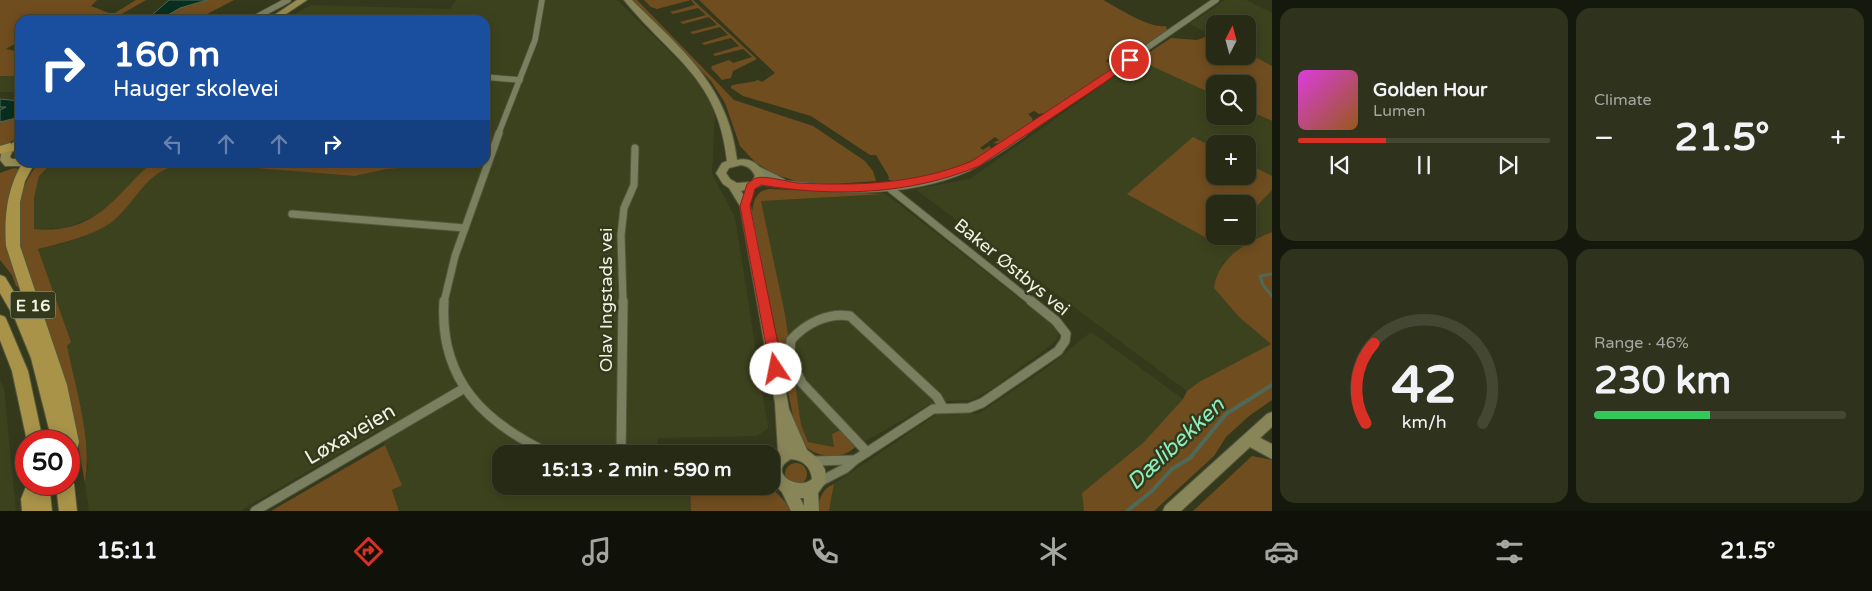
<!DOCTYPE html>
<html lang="en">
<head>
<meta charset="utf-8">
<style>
	body { margin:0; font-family:"Varela Round",sans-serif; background:#2f331e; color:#f1f3f6; height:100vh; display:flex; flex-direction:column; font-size:19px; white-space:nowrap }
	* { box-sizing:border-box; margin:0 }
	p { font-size:16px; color:#a4a7a0 }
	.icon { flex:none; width:28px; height:28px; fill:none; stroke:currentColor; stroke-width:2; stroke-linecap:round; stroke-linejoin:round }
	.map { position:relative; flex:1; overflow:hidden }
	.sheet { display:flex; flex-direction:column; gap:8px; padding:8px; background:#15180c; width:600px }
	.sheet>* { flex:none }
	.hud { position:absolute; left:15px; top:15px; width:475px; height:152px; border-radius:15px; box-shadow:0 2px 12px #0003,0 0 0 1px #434734; background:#1a4fa0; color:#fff; overflow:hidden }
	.needle { width:32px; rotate:6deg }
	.buttons { position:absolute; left:1206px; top:15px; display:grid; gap:10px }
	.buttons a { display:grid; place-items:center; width:50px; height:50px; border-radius:10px; background:#272b15; box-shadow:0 2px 12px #0003,0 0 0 1px #434734; font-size:25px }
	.speed { position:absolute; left:15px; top:430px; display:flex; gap:10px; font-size:25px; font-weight:700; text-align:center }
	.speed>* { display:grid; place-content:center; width:65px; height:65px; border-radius:50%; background:#272b15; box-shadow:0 2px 12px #0003,0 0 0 1px #434734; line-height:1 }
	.speed .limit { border:8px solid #d22; background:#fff; color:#111 }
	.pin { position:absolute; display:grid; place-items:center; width:42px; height:42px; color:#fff; margin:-21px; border:2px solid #fff; border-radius:50%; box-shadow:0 1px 5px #0007 }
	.me { position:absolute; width:55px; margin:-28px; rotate:349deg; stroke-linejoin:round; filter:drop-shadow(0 0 4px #0008) }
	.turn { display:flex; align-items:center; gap:18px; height:105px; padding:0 15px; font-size:22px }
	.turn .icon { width:65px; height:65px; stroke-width:2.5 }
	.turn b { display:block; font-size:35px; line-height:42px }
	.lanes { display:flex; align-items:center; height:48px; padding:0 15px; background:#0003; justify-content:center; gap:25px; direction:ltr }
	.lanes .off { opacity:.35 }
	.big { font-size:38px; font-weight:700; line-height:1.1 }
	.sheet .tile { flex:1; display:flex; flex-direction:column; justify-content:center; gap:8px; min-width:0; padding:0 18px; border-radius:15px; background:#2f331e }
	.sheet .dial { align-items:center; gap:0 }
	.dial svg { height:130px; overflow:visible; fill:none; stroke:#434734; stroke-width:7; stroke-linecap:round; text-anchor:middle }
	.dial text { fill:#f1f3f6; stroke:none }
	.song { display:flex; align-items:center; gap:15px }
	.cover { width:60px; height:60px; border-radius:8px; background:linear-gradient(135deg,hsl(300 70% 55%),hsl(30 70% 35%)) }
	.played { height:5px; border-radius:2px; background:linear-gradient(90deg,#d93025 35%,#434734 35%) }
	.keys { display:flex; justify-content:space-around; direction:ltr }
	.heat { display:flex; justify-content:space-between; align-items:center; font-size:28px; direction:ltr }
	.charge { height:8px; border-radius:4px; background:linear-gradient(90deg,#34c759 46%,#434734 0) }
	.sheet .tiles { flex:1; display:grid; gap:8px; grid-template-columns:repeat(2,1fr) }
	.trip { position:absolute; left:492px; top:445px; width:288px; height:50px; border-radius:15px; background:#272b15; box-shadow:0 2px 12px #0003,0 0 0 1px #434734; font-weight:700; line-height:50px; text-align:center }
	.menu { display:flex; height:80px; justify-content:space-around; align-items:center; background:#101108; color:#a4a7a0 }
	.menu .icon { width:35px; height:35px }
	.menu .active { color:#d93025 }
	.menu b { font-size:22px; color:#f1f3f6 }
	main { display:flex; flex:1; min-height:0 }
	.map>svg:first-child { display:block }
</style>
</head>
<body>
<main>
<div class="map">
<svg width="1272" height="511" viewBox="0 0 1272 511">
	<rect width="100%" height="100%" fill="#34391c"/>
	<g fill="#3d421e" fill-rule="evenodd">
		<polygon points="456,0 617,0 697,79 715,109 712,174 735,217 768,428 757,436 657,438 659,454 501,454 501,486 690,486 691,511 399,511 392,490 402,485 379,430 240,511 89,511 85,483 88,467 67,346 71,342 38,249 65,243 87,235 112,222 153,176 169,167 182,163 192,163 355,176 386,169 422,167 456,162 485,162 485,148 488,144 485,144 485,20 284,20 311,5 450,9"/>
		<polygon points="1225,0 1246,0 1272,13 1272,66 1248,53 1248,24 1215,24 1215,37 1190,24"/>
		<path d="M1138 60 1215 95V116H1248V110L1272 121V232L1258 237 1223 262 1214 288 1239 317 1271 344 1199 382 1187 391 915 189 970 179ZM1215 144H1248V176H1215ZM1215 204H1248V236H1215Z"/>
		<polygon points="0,76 20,76 20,89 17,92 0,92"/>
		<polygon points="52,163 155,163 134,180 109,207 97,215 67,228 34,229 34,198 39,176"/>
		<polygon points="886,194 1056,327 1058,335 1056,341 993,388 972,400 948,401 927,406 855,447 835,447 808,442 801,427 785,314 761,201"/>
		<polygon points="1091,332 1183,399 1143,443 1082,493 1084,511 829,511 834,484 940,412 978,414 1045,369"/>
		<polygon points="0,380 4,389 16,511 0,511"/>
	</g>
	<g fill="#704d1f">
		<polygon points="0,0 97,0 91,6 109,13 115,13 136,0 146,0 111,20 20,20 20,41 6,49 20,52 20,76 0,76"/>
		<polygon points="207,0 234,0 196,20 159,20 180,8"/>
		<polygon points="633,0 637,0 734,100 813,126 865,161 873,171 876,181 834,184 799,182 774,174 755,162 740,146 725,103 711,81"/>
		<polygon points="644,0 693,0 757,59 733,71 731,78 722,80 711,68 712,66 729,60 733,63 752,57 743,49 715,56 713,54 739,46 731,38 704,45 702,43 728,35 720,27 693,34 690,32 717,25 709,17 683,24 680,22 706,15 698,8 673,14 670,12 695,5 691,0 657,9 651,7"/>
		<path d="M699 0H1103C1118 8 1150 29 1166 26L1167 30 1120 62 1109 58 1106 61 1113 66 1112 69 1046 113 1039 114 1034 111 1028 114 1032 118 1033 122 1000 144 993 143 999 140 995 137 980 148 983 150 989 146 992 149 991 151C972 161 906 192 888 179L889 178 888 175 876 155H870L811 116 743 96 731 88V86C740 82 749 84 758 80L762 82 775 73Z"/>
		<polygon points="1206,33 1215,37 1215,56 1248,56 1248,53 1272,66 1272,121 1248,110 1248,84 1215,84 1215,95 1138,60 1171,38 1197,40 1205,37"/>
		<polygon points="20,117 20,137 0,147 0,122"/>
		<polygon points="1193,137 1215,148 1215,176 1248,176 1248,164 1272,176 1272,190 1248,215 1248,204 1215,204 1215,236 1227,236 1219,245 1127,194"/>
		<path d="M39 163H52L39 176 34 198V229C77 233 100 217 128 186 136 178 144 168 154 163 163 159 179 163 189 163 146 167 141 197 113 221 96 235 59 244 38 249L71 342 67 346C76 391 92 438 85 483L69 395 20 243C17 214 19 185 39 163Z"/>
		<polygon points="192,163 456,162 456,163 422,167 386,169 355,176"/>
		<path d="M14 168 19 169C0 212 10 242 21 285L18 287 16 286 12 275 0 260V173Z"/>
		<path d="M769 189 886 194 761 201 785 314 801 425 808 442 834 447 832 434 841 430 855 447C844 459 823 458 810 450 802 445 799 434 795 426L752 214C753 201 756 191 769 189Z"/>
		<path d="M1272 232V400L1249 416 1226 437 1214 456 1154 511H1084L1082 493 1143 443 1183 399 1187 391 1199 382 1271 344 1239 317 1214 288C1218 258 1246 242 1272 232Z"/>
		<polygon points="385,445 402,485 392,490 399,511 271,511"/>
		<polygon points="1252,456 1272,460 1272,511 1193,511"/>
		<circle cx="796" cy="474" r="11"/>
		<path d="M834 484 829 511H818C819 498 822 489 834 484Z"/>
		<polygon points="690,486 770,486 794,511 691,511"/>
	</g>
	<g fill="#092e1e" stroke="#4e6958">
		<polygon points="169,0 207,0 180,8 159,20 131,20 136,17 151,16"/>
		<polygon points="0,99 20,101 20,117 0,122 0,110 6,107 0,107"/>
	</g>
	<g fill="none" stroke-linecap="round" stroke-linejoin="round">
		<polyline stroke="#4e6958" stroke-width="3" points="1272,274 1260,276 1263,285 1272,296"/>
		<polyline stroke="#4e6958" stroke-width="4" points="1127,511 1152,491 1172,469 1190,458 1226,414 1272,385"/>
		<g stroke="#53573d" stroke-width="7">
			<g id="street-far2">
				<polyline points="251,20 288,0"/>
				<polyline points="485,77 520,80"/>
				<polyline points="498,135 535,40 542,0"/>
				<polyline points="1021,135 1216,0"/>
			</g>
		</g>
		<g stroke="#53573d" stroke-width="9">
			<g id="street-far1">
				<polyline points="758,170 782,182"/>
				<path d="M759 181C826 190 903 197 967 168 987 158 1005 146 1023 133"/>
				<polyline points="888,187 1032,302"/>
				<polyline points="292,214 465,228"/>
				<polyline points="444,302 455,256 499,133"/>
				<polyline points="623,302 621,235 624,208 634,185 635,148"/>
			</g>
		</g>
		<g stroke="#53573d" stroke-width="11">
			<g id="street">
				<path d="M444 301C439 380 484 423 551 454"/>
				<path d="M867 452 802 383C795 369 788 356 791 340 805 324 828 312 850 316L937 397 943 408"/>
				<polyline points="621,454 623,301"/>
				<polyline points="812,461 855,460"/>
				<polyline points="819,482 846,468 855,460 933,409 969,408 982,403 1058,351 1065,341 1066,334 1056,321 1031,301"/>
				<polyline points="255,511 463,389"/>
			</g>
		</g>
		<g stroke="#53573d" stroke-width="2">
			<g id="secondary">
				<path d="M624 0H632C682 50 728 85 737 160 750 157 760 164 765 176L760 186 741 191 750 206 756 233 789 409 807 450 820 460 825 470 826 482 818 493 819 511H791L782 492 771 481V457L778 451 775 403 740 206 729 188 723 184 716 173 722 163 727 161C718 77 672 59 624 0ZM741 165C748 166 752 169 755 176L752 182 737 183 730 179 726 173 729 168ZM791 459C803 460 811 467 812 479 798 492 766 472 791 459ZM800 498H804V506Z"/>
				<polygon points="1272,412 1272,427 1260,438 1272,444 1272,459 1250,447 1181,511 1163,511 1165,506 1267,414"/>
			</g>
		</g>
		<g stroke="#53573d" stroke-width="2">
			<g id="primary">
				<polygon points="297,0 307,0 277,20 267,20"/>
				<polygon points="20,138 20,146 12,152 10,157 12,159 20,159 20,162 30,162 25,166 5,166 0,160 2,150"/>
			</g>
		</g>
		<g stroke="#53573d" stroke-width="2">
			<g id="highway">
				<polygon points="10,143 16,147 14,150 0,154 0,146"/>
				<path d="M23 162H35L25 181 20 202V246L67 385 79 442 75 455 69 457V441H52L31 358 15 319 0 293V275L5 277 29 317 6 246C4 216 7 188 23 162Z"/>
				<polygon points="0,315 5,317 7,321 28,371 43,441 27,441 12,371 0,340"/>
				<polygon points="69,477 74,484 77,511 59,511 56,484 69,484"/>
				<polygon points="27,484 49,484 52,511 22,511 21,499"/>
			</g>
		</g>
		<use href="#street-far2" stroke="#7a7f60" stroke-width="5.5"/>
		<use href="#street-far1" stroke="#7a7f60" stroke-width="7"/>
		<use href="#street" stroke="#7a7f60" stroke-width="9"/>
		<use href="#secondary" fill="#888559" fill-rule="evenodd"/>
		<use href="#primary" fill="#968b52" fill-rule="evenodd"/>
		<use href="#highway" fill="#a89349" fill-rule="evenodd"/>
	</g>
	<path fill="#d93025" stroke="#8d1f18" d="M1130 57 1133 58V61L1104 83 979 166C910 195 834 197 761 185L755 189 750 206 783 369 781 373 776 375 771 373 740 206 747 184C750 182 753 179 756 178 765 175 788 182 798 183 858 186 916 184 972 161Z"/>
	<g text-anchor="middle" stroke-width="5" stroke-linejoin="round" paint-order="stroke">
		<rect fill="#34391c" stroke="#b6baa6" stroke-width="1" x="10.5" y="291.5" width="45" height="27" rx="4"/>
		<g font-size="16" font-weight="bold" fill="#eef2e1">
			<text x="33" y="311">E 16</text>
		</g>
		<g font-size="18" fill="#eef2e1" stroke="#34391c">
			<text transform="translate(1012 267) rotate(39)" y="6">Baker Østbys vei</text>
			<text transform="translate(606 300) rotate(-90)" y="6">Olav Ingstads vei</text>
		</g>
		<g font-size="21" fill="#eef2e1" stroke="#34391c">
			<text transform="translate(350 434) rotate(-30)" y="7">Løxaveien</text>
		</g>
		<g font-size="22" font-style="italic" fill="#8cedbd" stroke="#34391c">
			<text transform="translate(1175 443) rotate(-43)" y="8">Dælibekken</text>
		</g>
	</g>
</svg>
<div class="buttons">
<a><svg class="needle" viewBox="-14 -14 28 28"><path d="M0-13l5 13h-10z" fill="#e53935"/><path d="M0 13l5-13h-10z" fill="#a4a7a0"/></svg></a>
<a><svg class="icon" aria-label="search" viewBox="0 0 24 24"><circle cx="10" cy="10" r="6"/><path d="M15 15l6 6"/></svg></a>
<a>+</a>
<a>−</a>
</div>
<div class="speed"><div class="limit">50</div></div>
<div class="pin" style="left:1130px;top:60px;background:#d93025"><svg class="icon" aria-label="arrive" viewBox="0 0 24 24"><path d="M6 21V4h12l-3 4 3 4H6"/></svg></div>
<svg class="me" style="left:776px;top:369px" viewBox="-20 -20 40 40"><circle r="19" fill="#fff"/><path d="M0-13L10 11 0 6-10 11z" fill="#d93025"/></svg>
<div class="trip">15:13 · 2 min · 590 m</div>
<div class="hud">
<div class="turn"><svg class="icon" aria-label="right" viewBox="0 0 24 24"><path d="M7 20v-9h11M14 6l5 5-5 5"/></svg><div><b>160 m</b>Hauger skolevei</div></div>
<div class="lanes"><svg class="icon off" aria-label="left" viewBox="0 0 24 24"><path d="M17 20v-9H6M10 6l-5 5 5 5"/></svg><svg class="icon off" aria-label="ahead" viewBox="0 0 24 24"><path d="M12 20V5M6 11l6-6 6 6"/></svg><svg class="icon off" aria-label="ahead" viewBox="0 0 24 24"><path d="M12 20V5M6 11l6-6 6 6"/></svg><svg class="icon" aria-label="right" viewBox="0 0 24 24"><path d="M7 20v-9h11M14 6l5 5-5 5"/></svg></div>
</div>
</div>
<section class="sheet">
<div class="tiles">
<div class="tile">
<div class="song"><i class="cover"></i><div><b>Golden Hour</b><p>Lumen</p></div></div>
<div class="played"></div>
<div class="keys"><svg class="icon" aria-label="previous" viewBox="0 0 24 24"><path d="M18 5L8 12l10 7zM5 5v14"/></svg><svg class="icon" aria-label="pause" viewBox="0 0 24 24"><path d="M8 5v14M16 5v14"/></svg><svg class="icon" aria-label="next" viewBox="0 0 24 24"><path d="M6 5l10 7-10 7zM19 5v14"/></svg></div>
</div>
<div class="tile"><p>Climate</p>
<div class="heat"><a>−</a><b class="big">21.5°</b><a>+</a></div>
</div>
<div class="tile dial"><svg viewBox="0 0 100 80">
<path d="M14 69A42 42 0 1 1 86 69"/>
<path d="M14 69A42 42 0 0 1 19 20" stroke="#d93025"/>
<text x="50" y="56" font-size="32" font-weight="700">42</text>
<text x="50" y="72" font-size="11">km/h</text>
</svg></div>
<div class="tile"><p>Range · 46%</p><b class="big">230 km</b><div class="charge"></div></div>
</div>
</section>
</main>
<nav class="menu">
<b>15:11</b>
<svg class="icon active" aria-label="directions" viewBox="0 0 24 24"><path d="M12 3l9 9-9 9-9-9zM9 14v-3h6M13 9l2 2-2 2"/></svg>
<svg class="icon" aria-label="music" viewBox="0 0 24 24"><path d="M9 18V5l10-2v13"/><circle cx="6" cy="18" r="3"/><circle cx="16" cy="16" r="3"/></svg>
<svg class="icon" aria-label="phone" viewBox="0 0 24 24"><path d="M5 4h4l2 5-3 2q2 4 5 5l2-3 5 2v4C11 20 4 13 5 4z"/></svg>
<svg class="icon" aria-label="climate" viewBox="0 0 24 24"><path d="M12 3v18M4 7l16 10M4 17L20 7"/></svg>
<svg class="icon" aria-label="car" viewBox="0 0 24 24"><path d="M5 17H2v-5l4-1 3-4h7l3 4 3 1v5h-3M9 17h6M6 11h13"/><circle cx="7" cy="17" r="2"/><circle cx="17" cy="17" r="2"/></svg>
<svg class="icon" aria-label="filters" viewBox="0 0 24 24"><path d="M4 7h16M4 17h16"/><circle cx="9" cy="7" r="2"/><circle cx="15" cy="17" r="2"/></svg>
<b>21.5°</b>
</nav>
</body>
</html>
